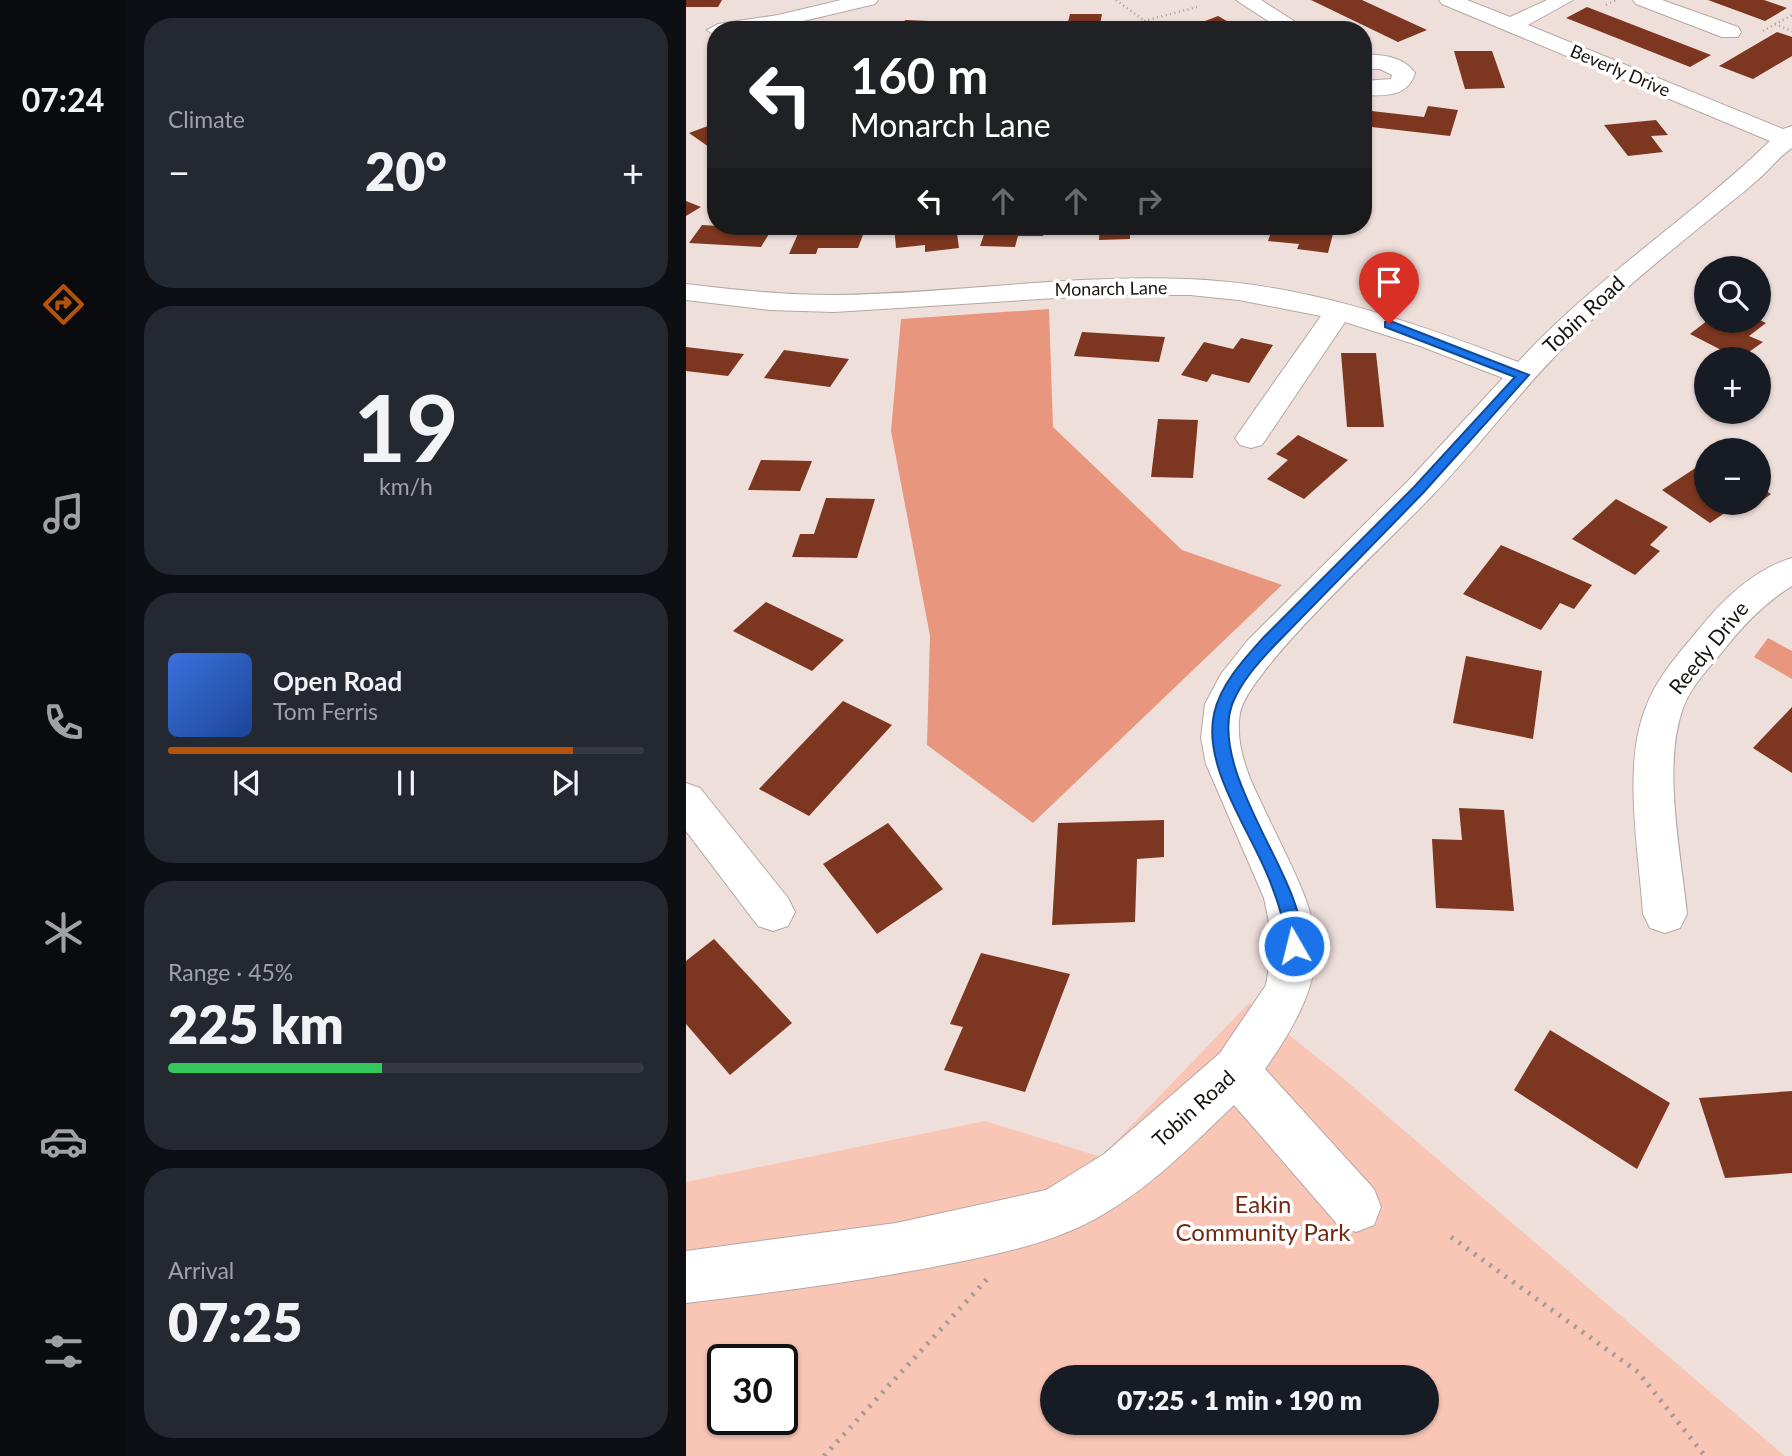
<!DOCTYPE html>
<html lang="en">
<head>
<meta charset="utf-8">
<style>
	body { margin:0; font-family:Lato,sans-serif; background:#242831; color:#f1f3f6; height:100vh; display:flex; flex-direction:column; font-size:26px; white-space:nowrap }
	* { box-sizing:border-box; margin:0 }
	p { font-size:23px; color:#9ea1a6 }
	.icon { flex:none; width:38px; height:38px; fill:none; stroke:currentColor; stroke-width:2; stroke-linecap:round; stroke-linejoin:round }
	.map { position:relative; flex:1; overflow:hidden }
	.panel { display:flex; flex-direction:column; gap:18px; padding:18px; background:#0d0f14; width:560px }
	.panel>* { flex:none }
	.hud { position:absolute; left:21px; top:21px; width:665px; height:214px; border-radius:28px; box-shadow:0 2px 5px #0004; background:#202124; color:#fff; overflow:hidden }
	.tools { position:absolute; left:1008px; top:256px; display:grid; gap:14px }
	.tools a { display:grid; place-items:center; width:77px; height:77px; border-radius:50%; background:#171b24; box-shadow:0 2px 5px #0004; font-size:35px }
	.speed { position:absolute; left:21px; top:1344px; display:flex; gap:14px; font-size:35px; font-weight:700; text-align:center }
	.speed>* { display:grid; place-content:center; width:91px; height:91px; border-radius:50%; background:#171b24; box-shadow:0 2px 5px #0004; line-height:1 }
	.speed .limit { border:4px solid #111; border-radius:10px; background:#fff; color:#111 }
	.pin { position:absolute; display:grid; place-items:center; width:60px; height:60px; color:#fff; margin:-72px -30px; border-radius:50% 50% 50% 0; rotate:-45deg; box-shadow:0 0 7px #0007 }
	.pin .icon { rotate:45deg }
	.me { position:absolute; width:77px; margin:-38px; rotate:352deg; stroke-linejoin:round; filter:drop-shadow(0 0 5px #0008) }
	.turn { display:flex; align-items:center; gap:24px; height:147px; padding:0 28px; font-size:32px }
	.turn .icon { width:91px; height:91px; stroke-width:2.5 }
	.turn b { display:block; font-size:49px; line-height:60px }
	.lanes { display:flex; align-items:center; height:66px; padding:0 28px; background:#0003; justify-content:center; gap:35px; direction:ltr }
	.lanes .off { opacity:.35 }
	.big { font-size:52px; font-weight:800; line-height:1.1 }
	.panel .card { flex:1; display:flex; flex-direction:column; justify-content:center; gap:10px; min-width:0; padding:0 24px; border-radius:28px; background:#242831 }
	.panel .dial { align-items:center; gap:0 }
	.dial b { font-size:91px; line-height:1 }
	.song { display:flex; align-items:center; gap:21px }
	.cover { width:84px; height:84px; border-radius:10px; background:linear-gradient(135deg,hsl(220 70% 55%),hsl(220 70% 35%)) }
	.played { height:7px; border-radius:4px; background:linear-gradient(90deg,#b45309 85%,#363941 85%) }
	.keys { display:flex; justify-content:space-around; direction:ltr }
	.heat { display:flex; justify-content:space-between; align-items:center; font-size:38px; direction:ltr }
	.charge { height:10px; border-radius:5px; background:linear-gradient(90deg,#34c759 45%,#363941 0) }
	.trip { position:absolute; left:354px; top:1365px; width:399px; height:70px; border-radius:35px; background:#171b24; box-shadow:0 2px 5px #0004; font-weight:800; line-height:70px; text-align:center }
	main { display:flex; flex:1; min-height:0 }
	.menu { display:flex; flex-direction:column; width:126px; justify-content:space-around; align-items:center; background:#090b0e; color:#9ea1a6 }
	.menu .icon { width:49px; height:49px }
	.menu .on { color:#b45309 }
	.menu b { font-size:32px; color:#f1f3f6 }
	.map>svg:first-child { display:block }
</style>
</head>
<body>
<main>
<nav class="menu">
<b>07:24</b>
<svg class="icon on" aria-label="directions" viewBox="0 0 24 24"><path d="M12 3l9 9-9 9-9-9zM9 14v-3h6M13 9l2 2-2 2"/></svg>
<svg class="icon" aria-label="music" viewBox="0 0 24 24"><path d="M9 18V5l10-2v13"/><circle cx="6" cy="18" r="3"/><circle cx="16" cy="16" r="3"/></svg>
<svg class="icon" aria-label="phone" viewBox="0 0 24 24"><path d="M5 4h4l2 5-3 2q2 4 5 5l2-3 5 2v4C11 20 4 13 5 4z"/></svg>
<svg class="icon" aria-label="climate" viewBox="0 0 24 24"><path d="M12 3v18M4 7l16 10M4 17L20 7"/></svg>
<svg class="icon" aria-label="car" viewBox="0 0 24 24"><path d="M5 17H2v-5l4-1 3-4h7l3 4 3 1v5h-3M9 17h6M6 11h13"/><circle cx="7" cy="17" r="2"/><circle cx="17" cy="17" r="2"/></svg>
<svg class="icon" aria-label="filters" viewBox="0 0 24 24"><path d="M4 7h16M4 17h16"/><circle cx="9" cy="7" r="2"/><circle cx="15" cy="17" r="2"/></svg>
</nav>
<section class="panel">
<div class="card"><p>Climate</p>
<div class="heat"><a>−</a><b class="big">20°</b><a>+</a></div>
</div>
<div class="card dial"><b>19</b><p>km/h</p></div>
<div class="card">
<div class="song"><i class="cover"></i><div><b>Open Road</b><p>Tom Ferris</p></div></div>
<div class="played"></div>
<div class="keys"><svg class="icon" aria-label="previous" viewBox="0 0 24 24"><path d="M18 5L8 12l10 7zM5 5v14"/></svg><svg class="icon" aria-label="pause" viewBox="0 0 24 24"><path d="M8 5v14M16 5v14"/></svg><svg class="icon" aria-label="next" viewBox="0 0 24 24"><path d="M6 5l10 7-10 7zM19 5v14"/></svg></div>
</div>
<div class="card"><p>Range · 45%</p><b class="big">225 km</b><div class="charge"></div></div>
<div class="card"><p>Arrival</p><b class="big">07:25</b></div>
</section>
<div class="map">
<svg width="1106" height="1456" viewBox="0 0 1106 1456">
	<rect width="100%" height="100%" fill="#efdfdb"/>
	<path fill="#f9c6b6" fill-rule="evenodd" d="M563 1003 652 1074 1099 1456H0V1182L299 1121 415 1157ZM37 1360H96V1419H37ZM366 1377H740V1423H366Z"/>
	<g fill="#e8967d">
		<polygon points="363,309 367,427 496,550 596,585 347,823 241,745 244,636 205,431 215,319"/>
		<polygon points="1082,638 1106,651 1106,679 1068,657"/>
	</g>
	<g fill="#7d361f">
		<polygon points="0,0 36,0 32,7 0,7"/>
		<polygon points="625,0 676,0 741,30 712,42"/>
		<polygon points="1022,0 1078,0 1101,8 1079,21"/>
		<polygon points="901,7 1025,55 1004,67 880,18"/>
		<polygon points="384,14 416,14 413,30 380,30"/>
		<polygon points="532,16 557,30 509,30 504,27"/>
		<polygon points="219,20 243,21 237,30 189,30 192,25 216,26"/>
		<polygon points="266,25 331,27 330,30 264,30"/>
		<polygon points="1091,32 1106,37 1106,56 1067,79 1033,66"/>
		<polygon points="768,51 806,51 819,88 779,89"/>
		<polygon points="742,106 772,110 764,136 677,126 677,110 738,117"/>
		<polygon points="970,120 982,135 965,136 977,152 942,156 918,125"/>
		<polygon points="30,123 30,152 3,133"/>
		<polygon points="0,201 15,207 0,216"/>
		<polygon points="16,225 86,229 75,247 3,243"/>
		<polygon points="208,226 270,226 273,248 239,252 239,245 210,248"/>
		<polygon points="301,226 360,226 357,236 332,236 329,247 294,246"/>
		<polygon points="414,226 474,226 474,230 444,230 444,239 413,240"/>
		<polygon points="587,226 649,226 642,253 611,249 613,244 582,241"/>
		<polygon points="115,227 180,227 172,248 132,248 130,254 103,254"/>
		<polygon points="1022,320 1074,320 1080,323 1063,336 1077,342 1053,359 1004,334"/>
		<polygon points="396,332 479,337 473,362 388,356"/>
		<polygon points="555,338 587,345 563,383 526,374 521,382 495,375 518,342 547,349"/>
		<polygon points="0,347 58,354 42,376 0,371"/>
		<polygon points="98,350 163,359 144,387 78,378"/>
		<polygon points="655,353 690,353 698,427 661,427"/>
		<polygon points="472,419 512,420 507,478 465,477"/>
		<polygon points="612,435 662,460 618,499 581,479 602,460 590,454"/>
		<polygon points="75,460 126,461 114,491 62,490"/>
		<polygon points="1020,461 1020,502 1073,502 1073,487 1085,494 1059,513 1049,506 1024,523 976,490"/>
		<polygon points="140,498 189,499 171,558 106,557 114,534 128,534"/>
		<polygon points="930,499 982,527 964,545 974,551 949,575 886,539"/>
		<polygon points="815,545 906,585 888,609 874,603 855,630 777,594"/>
		<polygon points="80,602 158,640 126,671 47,631"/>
		<polygon points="780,656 856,671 847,739 767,723"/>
		<polygon points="157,701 206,725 123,816 73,789"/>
		<polygon points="1106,707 1106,773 1067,748"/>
		<polygon points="773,808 818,810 828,911 750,908 746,839 776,840"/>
		<polygon points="478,820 478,857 451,859 449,922 366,925 372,823"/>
		<polygon points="202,823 257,889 191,934 137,864"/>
		<polygon points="28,939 106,1023 44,1075 0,1024 0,961"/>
		<polygon points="295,953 384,974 339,1092 258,1070 277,1027 264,1024"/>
		<polygon points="864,1030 984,1103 951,1169 828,1090"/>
		<polygon points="1106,1091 1106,1173 1039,1178 1013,1098"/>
	</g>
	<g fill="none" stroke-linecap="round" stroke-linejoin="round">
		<g stroke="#b6a7a3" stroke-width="2">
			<g id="minor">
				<polygon points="155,0 192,0 189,4 92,27 30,30 30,36 21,30 32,24 92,15"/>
				<polygon points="550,0 575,0 622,30 596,30"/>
				<path d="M753 0H781L824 17 861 0H887L842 25 1097 129 1106 126V148C1095 155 1086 167 1076 176 1063 188 1049 199 1035 210 983 252 931 294 883 342 833 391 791 450 741 501 705 539 562 670 554 713 549 741 560 772 573 798 628 917 664 949 579 1069L688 1189 695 1207 688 1225 670 1232 652 1225 548 1105C505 1146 461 1191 409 1219 365 1243 316 1253 267 1263 179 1281 90 1292 0 1303V1251L210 1223 360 1190 418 1154 534 1053 580 985 587 942 578 898 520 764 515 738 519 704 535 674 562 640 721 482 817 378 734 346 659 322 576 445 565 448 554 445 549 438 635 316 553 300 504 295H418L148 312 84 310 0 300V284C49 290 98 295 147 295 266 294 383 274 501 279 616 283 725 321 832 362 908 279 1003 219 1084 141L756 4Z"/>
				<polygon points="947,0 976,0 1052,27 1055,32 1052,37 1036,37 950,4"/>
				<path d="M677 55C696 54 718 57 729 73 722 97 699 96 677 95V81L705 79 706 75 694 69H677Z"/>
				<path d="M1106 558V586C1078 603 1057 625 1037 651 1023 668 1005 686 997 708 976 767 995 852 1001 914L994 928 979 933 964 928 957 914C953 852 936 765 960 707 971 677 994 652 1014 628 1038 598 1069 569 1106 558Z"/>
				<polygon points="0,783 14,788 102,898 109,912 102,926 87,931 72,926 0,831"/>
			</g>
		</g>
		<g stroke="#a79a97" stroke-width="2.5" stroke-dasharray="1 3.5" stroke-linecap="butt">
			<polyline points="430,0 471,30"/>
			<polyline points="920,5 930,0"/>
			<polyline points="458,21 511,7"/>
			<polyline points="1089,24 1106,31"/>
			<polyline points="1077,31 1106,15"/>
		</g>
		<g stroke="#a79a97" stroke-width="5" stroke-dasharray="2.5 7" stroke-linecap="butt">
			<polyline points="765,1237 952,1372 1019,1456"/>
			<polyline points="138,1456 303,1277"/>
		</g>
		<use href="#minor" fill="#fff" fill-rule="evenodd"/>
	</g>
	<path fill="#1a73e8" stroke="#114b97" stroke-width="2" d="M699 322H707L843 375 737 493 588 646C572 663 556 681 547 702 524 759 592 850 609 904 614 919 621 937 614 952L608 954 601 952C597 943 599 934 597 925 596 912 590 897 585 884 567 834 516 769 528 714 534 685 558 659 577 638L728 487 829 377 699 327Z"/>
	<g text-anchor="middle" stroke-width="7" stroke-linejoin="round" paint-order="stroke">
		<g font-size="18" fill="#171210" stroke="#fff">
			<text transform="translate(934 71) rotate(23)" y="6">Beverly Drive</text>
			<text transform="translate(425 289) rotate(-1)" y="6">Monarch Lane</text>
		</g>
		<g font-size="21" fill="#171210" stroke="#fff">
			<text transform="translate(898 315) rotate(-43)" y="7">Tobin Road</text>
			<text transform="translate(1023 648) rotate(-51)" y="7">Reedy Drive</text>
			<text transform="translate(508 1109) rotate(-42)" y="7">Tobin Road</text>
		</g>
		<g font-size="24" fill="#712911" stroke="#fff">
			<text x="577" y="1213">Eakin<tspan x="577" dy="28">Community Park</tspan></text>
		</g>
	</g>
</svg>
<div class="tools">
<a><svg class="icon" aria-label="search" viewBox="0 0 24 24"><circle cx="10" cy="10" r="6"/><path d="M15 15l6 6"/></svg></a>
<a>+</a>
<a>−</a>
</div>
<div class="speed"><div class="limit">30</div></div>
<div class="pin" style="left:703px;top:324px;background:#d93025"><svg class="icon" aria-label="arrive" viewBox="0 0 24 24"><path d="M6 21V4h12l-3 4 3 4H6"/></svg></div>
<svg class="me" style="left:608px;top:946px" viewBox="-20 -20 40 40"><circle r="17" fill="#1a73e8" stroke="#fff" stroke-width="3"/><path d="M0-11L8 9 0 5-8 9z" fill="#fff"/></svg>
<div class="trip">07:25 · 1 min · 190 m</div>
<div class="hud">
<div class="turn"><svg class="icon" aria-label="left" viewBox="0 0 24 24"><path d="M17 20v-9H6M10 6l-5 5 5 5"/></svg><div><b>160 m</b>Monarch Lane</div></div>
<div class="lanes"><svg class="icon" aria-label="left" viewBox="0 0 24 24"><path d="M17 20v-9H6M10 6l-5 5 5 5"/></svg><svg class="icon off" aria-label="ahead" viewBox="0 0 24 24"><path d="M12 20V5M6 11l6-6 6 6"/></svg><svg class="icon off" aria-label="ahead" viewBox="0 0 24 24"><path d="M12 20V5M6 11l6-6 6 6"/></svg><svg class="icon off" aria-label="right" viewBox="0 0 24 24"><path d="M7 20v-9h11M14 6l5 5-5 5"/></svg></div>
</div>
</div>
</main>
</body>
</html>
